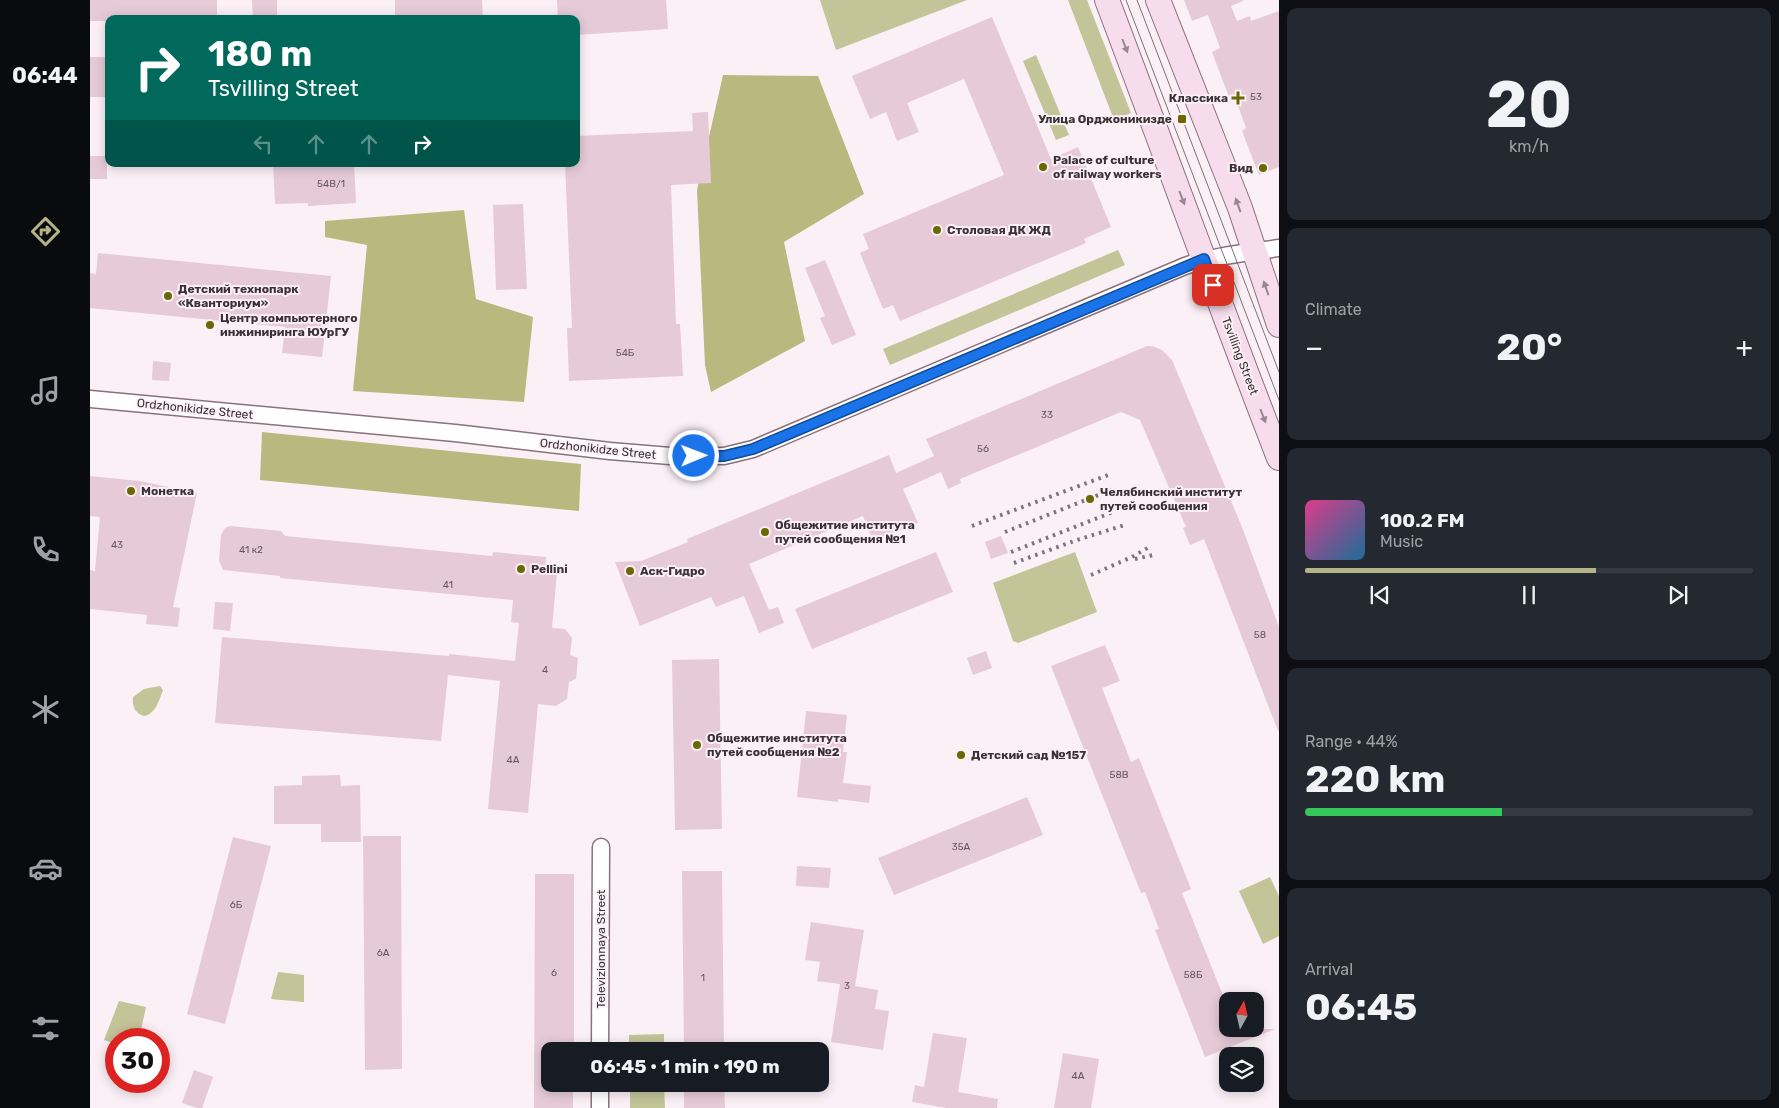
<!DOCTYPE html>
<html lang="en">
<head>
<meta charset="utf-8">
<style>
	body { margin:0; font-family:Rubik,sans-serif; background:#242831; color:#f1f3f6; height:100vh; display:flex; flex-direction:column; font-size:19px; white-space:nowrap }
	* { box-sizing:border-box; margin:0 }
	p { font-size:16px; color:#9ea1a6 }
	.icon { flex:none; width:28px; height:28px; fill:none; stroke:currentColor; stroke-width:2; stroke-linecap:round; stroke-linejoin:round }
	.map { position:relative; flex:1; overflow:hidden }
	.side { display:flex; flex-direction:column; gap:8px; padding:8px; background:#0d0f14; width:500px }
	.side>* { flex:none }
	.top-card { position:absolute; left:15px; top:15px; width:475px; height:152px; border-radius:10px; box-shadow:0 2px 12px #0003; background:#00695c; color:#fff; overflow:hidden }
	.needle { width:32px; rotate:8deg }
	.tools { position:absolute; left:1129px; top:992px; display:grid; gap:10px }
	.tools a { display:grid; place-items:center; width:45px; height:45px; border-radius:10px; background:#171b24; box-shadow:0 2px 12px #0003; font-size:25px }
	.speed { position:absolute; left:15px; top:1028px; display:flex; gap:10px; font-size:25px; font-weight:700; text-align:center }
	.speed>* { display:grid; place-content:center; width:65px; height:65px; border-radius:50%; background:#171b24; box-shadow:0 2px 12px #0003; line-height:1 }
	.speed .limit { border:8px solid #d22; background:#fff; color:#111 }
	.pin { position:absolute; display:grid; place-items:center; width:42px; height:42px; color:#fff; margin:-21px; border-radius:10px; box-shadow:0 2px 8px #0006 }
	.me { position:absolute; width:55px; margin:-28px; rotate:89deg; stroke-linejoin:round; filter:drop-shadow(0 0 4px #0008) }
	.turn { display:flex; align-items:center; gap:18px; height:105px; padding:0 20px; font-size:22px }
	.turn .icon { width:65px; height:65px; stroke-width:2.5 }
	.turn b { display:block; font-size:35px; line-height:42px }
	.lanes { display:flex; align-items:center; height:48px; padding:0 20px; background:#0003; justify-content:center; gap:25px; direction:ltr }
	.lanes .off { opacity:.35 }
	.big { font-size:38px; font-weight:700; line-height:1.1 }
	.side .widget { flex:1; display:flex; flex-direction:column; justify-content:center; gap:8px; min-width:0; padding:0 18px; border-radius:10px; background:#242831 }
	.side .dial { align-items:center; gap:0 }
	.dial b { font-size:65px; line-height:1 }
	.song { display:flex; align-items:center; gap:15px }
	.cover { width:60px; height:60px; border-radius:8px; background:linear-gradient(135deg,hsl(330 70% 55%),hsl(200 70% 35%)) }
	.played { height:5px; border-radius:2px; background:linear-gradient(90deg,#b5b489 65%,#363941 65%) }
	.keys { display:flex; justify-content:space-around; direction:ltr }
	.heat { display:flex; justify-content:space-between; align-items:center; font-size:28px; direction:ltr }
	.charge { height:8px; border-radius:4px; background:linear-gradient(90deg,#34c759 44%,#363941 0) }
	.trip { position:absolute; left:451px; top:1042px; width:288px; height:50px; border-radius:10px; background:#171b24; box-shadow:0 2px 12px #0003; font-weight:700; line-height:50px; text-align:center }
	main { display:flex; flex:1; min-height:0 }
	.tabs { display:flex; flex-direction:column; width:90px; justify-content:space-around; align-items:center; background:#090b0e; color:#9ea1a6 }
	.tabs .icon { width:35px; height:35px }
	.tabs .active { color:#b5b489 }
	.tabs b { font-size:22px; color:#f1f3f6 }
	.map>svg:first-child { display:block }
</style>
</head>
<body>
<main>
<nav class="tabs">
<b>06:44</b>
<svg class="icon active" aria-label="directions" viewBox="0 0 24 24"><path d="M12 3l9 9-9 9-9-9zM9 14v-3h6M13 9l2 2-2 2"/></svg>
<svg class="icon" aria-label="music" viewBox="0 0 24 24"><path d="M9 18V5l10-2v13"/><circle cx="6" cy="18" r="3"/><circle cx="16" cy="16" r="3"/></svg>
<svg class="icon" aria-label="phone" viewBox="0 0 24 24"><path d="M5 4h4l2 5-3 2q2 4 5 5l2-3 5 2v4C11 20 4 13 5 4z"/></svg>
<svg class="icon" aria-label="climate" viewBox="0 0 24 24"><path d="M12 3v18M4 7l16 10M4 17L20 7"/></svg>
<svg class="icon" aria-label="car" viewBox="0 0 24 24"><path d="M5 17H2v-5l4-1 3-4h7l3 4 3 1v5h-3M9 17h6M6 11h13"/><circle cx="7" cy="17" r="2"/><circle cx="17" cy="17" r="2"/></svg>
<svg class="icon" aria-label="filters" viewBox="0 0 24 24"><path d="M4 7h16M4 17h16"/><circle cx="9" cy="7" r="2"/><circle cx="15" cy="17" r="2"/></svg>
</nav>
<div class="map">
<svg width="1189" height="1108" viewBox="0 0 1189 1108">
	<rect width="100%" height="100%" fill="#fbf0f5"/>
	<g fill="#c4c499">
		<polygon points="730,0 877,0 746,50"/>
		<polygon points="978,0 997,0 1041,113 1024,120"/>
		<polygon points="946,55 979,135 966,140 933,61"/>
		<polygon points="1028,250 1035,265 800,365 793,349"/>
		<polygon points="985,552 1007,612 928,643 923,641 903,583"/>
		<path d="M70 686 73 690C69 700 66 714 54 716 45 713 42 707 43 697L54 689Z"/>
		<polygon points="1180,877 1189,896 1189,936 1173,944 1149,891"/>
		<polygon points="188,972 214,975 214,1002 181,999"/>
		<polygon points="29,1001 56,1007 49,1039 26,1039 26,1044 14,1040"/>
		<polygon points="574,1034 574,1051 539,1051 539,1035"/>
		<polygon points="540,1084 574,1084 575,1108 540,1108"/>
	</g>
	<g fill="#b9b97f">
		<polygon points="633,75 728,76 774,194 694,242 715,341 621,392 615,365 607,190"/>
		<polygon points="374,210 386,299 443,317 434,402 263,391 277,245 235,237 235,221"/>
		<polygon points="172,432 491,464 489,511 170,480"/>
	</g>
	<g fill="#e6cad8">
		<polygon points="0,0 127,0 127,19 19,19 19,21 0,21"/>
		<polygon points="162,0 187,0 187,19 163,19"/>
		<polygon points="305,0 392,0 393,19 305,19"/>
		<polygon points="467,0 576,0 578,29 486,35 486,19 468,19"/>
		<polygon points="1094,0 1153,0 1153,1 1141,6 1147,21 1160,16 1161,21 1189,11 1189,167 1169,175 1152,131 1156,128 1144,95 1139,97 1122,52 1130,48 1118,15 1102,21"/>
		<polygon points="902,17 961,159 988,147 1021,227 994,239 996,243 810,321 803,305 793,309 770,253 779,249 773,234 914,175 874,79 817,103 829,132 807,141 796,112 780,119 762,76"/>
		<rect x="0" y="57" width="19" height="40"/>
		<polygon points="618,112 621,183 581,185 586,324 590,324 593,376 479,381 477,328 482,328 475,164 486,164 486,136 603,131 602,113"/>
		<rect x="0" y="156" width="17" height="23"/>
		<polygon points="183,164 264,164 266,203 218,206 218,203 185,204"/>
		<polygon points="433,204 437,289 406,290 403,205"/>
		<polygon points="8,253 241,276 232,357 192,353 195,327 0,308 0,273 6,274"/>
		<polygon points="735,260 766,335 742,345 730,318 735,316 715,268"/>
		<polygon points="1057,346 1062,346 1072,350 1082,360 1152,527 1189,627 1189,731 1188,731 1114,539 1100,545 1093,528 1096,527 1050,420 1031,412 870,479 871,483 858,489 851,472 813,489 828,523 783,542 773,516 659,564 679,610 688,607 694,623 669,633 654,596 626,607 621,597 550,626 525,562 551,561 598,542 597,539 799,455 806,473 844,456 836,439"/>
		<polygon points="63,361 81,363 79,381 62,380"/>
		<polygon points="0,476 50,481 107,493 83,607 90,608 88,627 56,624 57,615 0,609 0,570 5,571 10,517 0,516"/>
		<polygon points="140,526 191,531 195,536 402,556 403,552 456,557 455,571 467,572 462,628 475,629 482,638 480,655 488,658 486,679 479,682 477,699 466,706 448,704 438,813 398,809 410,681 358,675 351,741 125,723 132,637 359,656 359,654 425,661 429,623 421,622 423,600 190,578 190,576 133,570 129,561 131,535 135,528"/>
		<polygon points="911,536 918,553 901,559 895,542"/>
		<polygon points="846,552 863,592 722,649 705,609"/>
		<polygon points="125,602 143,603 140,631 123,629"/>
		<polygon points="1015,645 1030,681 1012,688 1041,762 1049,758 1101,889 1092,893 1138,1008 1138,1029 1185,1029 1115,1057 1065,930 1069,929 1055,892 1051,893 961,666"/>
		<polygon points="896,651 902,668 883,675 877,658"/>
		<polygon points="629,659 632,829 585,830 582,660"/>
		<polygon points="716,711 757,715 753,752 757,752 753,783 781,786 779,803 748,799 748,802 707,797"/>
		<polygon points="250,775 251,786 270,785 271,842 231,842 231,824 184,824 184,786 212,785 212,776"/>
		<polygon points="937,797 953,835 804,895 788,858"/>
		<polygon points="273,836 311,836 312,1069 275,1070"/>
		<polygon points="143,837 181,846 135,1024 97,1014"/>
		<polygon points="707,866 741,868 739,888 706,886"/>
		<polygon points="592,871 632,871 634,1051 594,1051"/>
		<polygon points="445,874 484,874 484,1051 460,1051 460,1084 483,1084 483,1108 444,1108"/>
		<polygon points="721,922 774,930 765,986 788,990 785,1009 799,1011 793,1050 741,1042 750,984 727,981 730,962 715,960"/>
		<polygon points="843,1033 877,1038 868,1092 908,1099 907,1108 856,1108 822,1102 825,1085 834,1087"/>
		<polygon points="973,1053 1009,1059 1001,1108 964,1108"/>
		<polygon points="104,1070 123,1077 112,1108 107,1108 92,1103"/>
		<polygon points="594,1084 634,1084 635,1108 594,1108"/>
	</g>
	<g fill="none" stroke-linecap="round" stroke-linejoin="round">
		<g stroke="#8a717e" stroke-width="19">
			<g id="street">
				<path d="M0 399 365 433 520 451 580 456H634L663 449 1095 266C1126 255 1157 253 1189 248"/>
				<polyline points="510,1051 511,847"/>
				<polyline points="510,1108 510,1084"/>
			</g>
		</g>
		<g stroke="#8a717e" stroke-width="26">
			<g id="secondary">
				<path d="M1017 0C1075 153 1130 306 1189 458"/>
				<polyline points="1068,0 1150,208 1189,325"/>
			</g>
		</g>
		<use href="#street" stroke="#fff" stroke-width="16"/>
		<use href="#secondary" stroke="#f7dceb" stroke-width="24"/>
		<g stroke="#7d7278" stroke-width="1">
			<polyline points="1036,0 1189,400"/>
			<polyline points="1047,0 1189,372"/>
		</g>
		<g stroke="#7d7278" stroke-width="4" stroke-dasharray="2.5 5" stroke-linecap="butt">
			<polyline points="882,526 1021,474"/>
			<polyline points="915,532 1026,488"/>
			<polyline points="921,552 1023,512"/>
			<polyline points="1045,559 1063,555"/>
			<polyline points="924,563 987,540 1035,525"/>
			<polyline points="1001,575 1042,557 1061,546"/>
		</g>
	</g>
	<defs><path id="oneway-solid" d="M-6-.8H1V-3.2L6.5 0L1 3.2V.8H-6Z" transform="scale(1.25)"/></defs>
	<g fill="#9a8691">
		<use href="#oneway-solid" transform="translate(1035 46) rotate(69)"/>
		<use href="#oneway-solid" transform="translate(1092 198) rotate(69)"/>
		<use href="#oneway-solid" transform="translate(1148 205) rotate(-110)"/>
		<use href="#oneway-solid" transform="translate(1176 288) rotate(-109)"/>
		<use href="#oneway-solid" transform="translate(1173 416) rotate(69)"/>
	</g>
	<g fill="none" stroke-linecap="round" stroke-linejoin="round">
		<g stroke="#114b97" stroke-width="12">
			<polyline id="route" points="604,456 634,456 663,449 1114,259 1123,285"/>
		</g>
		<use href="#route" stroke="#1a73e8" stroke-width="9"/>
	</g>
	<g fill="#6b6803" stroke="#fbf0f5" stroke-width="2">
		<path d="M1145.5 90.5h5v5h5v5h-5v5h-5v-5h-5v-5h5z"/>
		<rect x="1087" y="114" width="10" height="10" rx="2.5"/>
		<circle cx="953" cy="167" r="5"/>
		<circle cx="1173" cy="168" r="5"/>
		<circle cx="847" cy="230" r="5"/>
		<circle cx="78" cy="296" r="5"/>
		<circle cx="120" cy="325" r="5"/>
		<circle cx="41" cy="491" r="5"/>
		<circle cx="1000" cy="499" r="5"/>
		<circle cx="675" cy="532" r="5"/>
		<circle cx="431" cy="569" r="5"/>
		<circle cx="540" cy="571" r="5"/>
		<circle cx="607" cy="745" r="5"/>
		<circle cx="871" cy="755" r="5"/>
	</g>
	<g text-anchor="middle" stroke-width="4" stroke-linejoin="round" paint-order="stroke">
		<g font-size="10" fill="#66575f">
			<text x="1166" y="100">53</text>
			<text x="241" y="187">54В/1</text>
			<text x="535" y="356">54Б</text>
			<text x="957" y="418">33</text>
			<text x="893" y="452">56</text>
			<text x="27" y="548">43</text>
			<text x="161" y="553">41 к2</text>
			<text x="358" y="588">41</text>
			<text x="1170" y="638">58</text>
			<text x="455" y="673">4</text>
			<text x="423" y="763">4А</text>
			<text x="1029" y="778">58В</text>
			<text x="871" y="850">35А</text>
			<text x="146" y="908">6Б</text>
			<text x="293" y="956">6А</text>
			<text x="464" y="976">6</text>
			<text x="1103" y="978">58Б</text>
			<text x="613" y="981">1</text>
			<text x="757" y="989">3</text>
			<text x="988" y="1079">4А</text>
		</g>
		<g font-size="12" font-weight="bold" fill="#3c3137" stroke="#fbf0f5" text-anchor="start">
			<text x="1138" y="102" text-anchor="end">Классика</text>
			<text x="1082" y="123" text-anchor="end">Улица Орджоникизде</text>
			<text x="963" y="164">Palace of culture<tspan x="963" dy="14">of railway workers</tspan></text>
			<text x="1163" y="172" text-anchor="end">Вид</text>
			<text x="857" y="234">Столовая ДК ЖД</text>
			<text x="88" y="293">Детский технопарк<tspan x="88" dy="14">«Кванториум»</tspan></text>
			<text x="130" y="322">Центр компьютерного<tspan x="130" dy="14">инжиниринга ЮУрГУ</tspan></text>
			<text x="51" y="495">Монетка</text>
			<text x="1010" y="496">Челябинский институт<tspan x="1010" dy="14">путей сообщения</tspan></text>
			<text x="685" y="529">Общежитие института<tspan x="685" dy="14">путей сообщения №1</tspan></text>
			<text x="441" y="573">Pellini</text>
			<text x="550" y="575">Аск-Гидро</text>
			<text x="617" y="742">Общежитие института<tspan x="617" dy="14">путей сообщения №2</tspan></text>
			<text x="881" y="759">Детский сад №157</text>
		</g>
		<g font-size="12" fill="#3c3137" stroke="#fbf0f5">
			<text transform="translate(1150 356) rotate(69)" y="4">Tsvilling Street</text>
			<text transform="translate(105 409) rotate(6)" y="4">Ordzhonikidze Street</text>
			<text transform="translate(508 449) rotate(6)" y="4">Ordzhonikidze Street</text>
			<text transform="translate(511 949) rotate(-90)" y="4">Televizionnaya Street</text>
		</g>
	</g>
</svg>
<div class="tools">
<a><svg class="needle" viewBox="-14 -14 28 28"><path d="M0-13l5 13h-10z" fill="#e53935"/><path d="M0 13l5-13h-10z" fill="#9ea1a6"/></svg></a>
<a><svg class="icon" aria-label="layers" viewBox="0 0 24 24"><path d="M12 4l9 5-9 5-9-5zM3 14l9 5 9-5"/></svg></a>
</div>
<div class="speed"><div class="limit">30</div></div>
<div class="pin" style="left:1123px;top:285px;background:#d93025"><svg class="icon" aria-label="arrive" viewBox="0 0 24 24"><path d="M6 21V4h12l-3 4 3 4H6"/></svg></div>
<svg class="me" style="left:604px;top:456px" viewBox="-20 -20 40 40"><circle r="17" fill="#1a73e8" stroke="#fff" stroke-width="3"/><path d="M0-11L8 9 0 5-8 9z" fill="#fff"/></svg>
<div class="trip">06:45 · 1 min · 190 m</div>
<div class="top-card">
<div class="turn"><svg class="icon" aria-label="right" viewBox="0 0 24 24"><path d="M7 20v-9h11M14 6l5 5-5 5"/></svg><div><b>180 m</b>Tsvilling Street</div></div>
<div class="lanes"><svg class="icon off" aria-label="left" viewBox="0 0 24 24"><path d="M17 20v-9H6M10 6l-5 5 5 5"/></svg><svg class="icon off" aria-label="ahead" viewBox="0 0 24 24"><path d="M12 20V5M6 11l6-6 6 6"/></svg><svg class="icon off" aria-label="ahead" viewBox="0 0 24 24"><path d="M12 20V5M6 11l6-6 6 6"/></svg><svg class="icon" aria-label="right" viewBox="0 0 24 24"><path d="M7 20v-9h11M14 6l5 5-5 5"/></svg></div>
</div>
</div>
<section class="side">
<div class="widget dial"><b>20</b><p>km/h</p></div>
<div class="widget"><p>Climate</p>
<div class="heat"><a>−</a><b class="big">20°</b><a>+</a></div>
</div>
<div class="widget">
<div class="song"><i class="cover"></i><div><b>100.2 FM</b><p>Music</p></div></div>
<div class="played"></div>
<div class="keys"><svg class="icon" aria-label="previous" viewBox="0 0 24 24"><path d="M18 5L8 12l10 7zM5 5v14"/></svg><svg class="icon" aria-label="pause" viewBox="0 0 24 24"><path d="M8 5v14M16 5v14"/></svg><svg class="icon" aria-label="next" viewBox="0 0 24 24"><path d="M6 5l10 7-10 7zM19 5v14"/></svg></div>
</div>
<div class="widget"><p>Range · 44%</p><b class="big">220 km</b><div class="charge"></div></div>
<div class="widget"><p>Arrival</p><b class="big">06:45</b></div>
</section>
</main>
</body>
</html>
